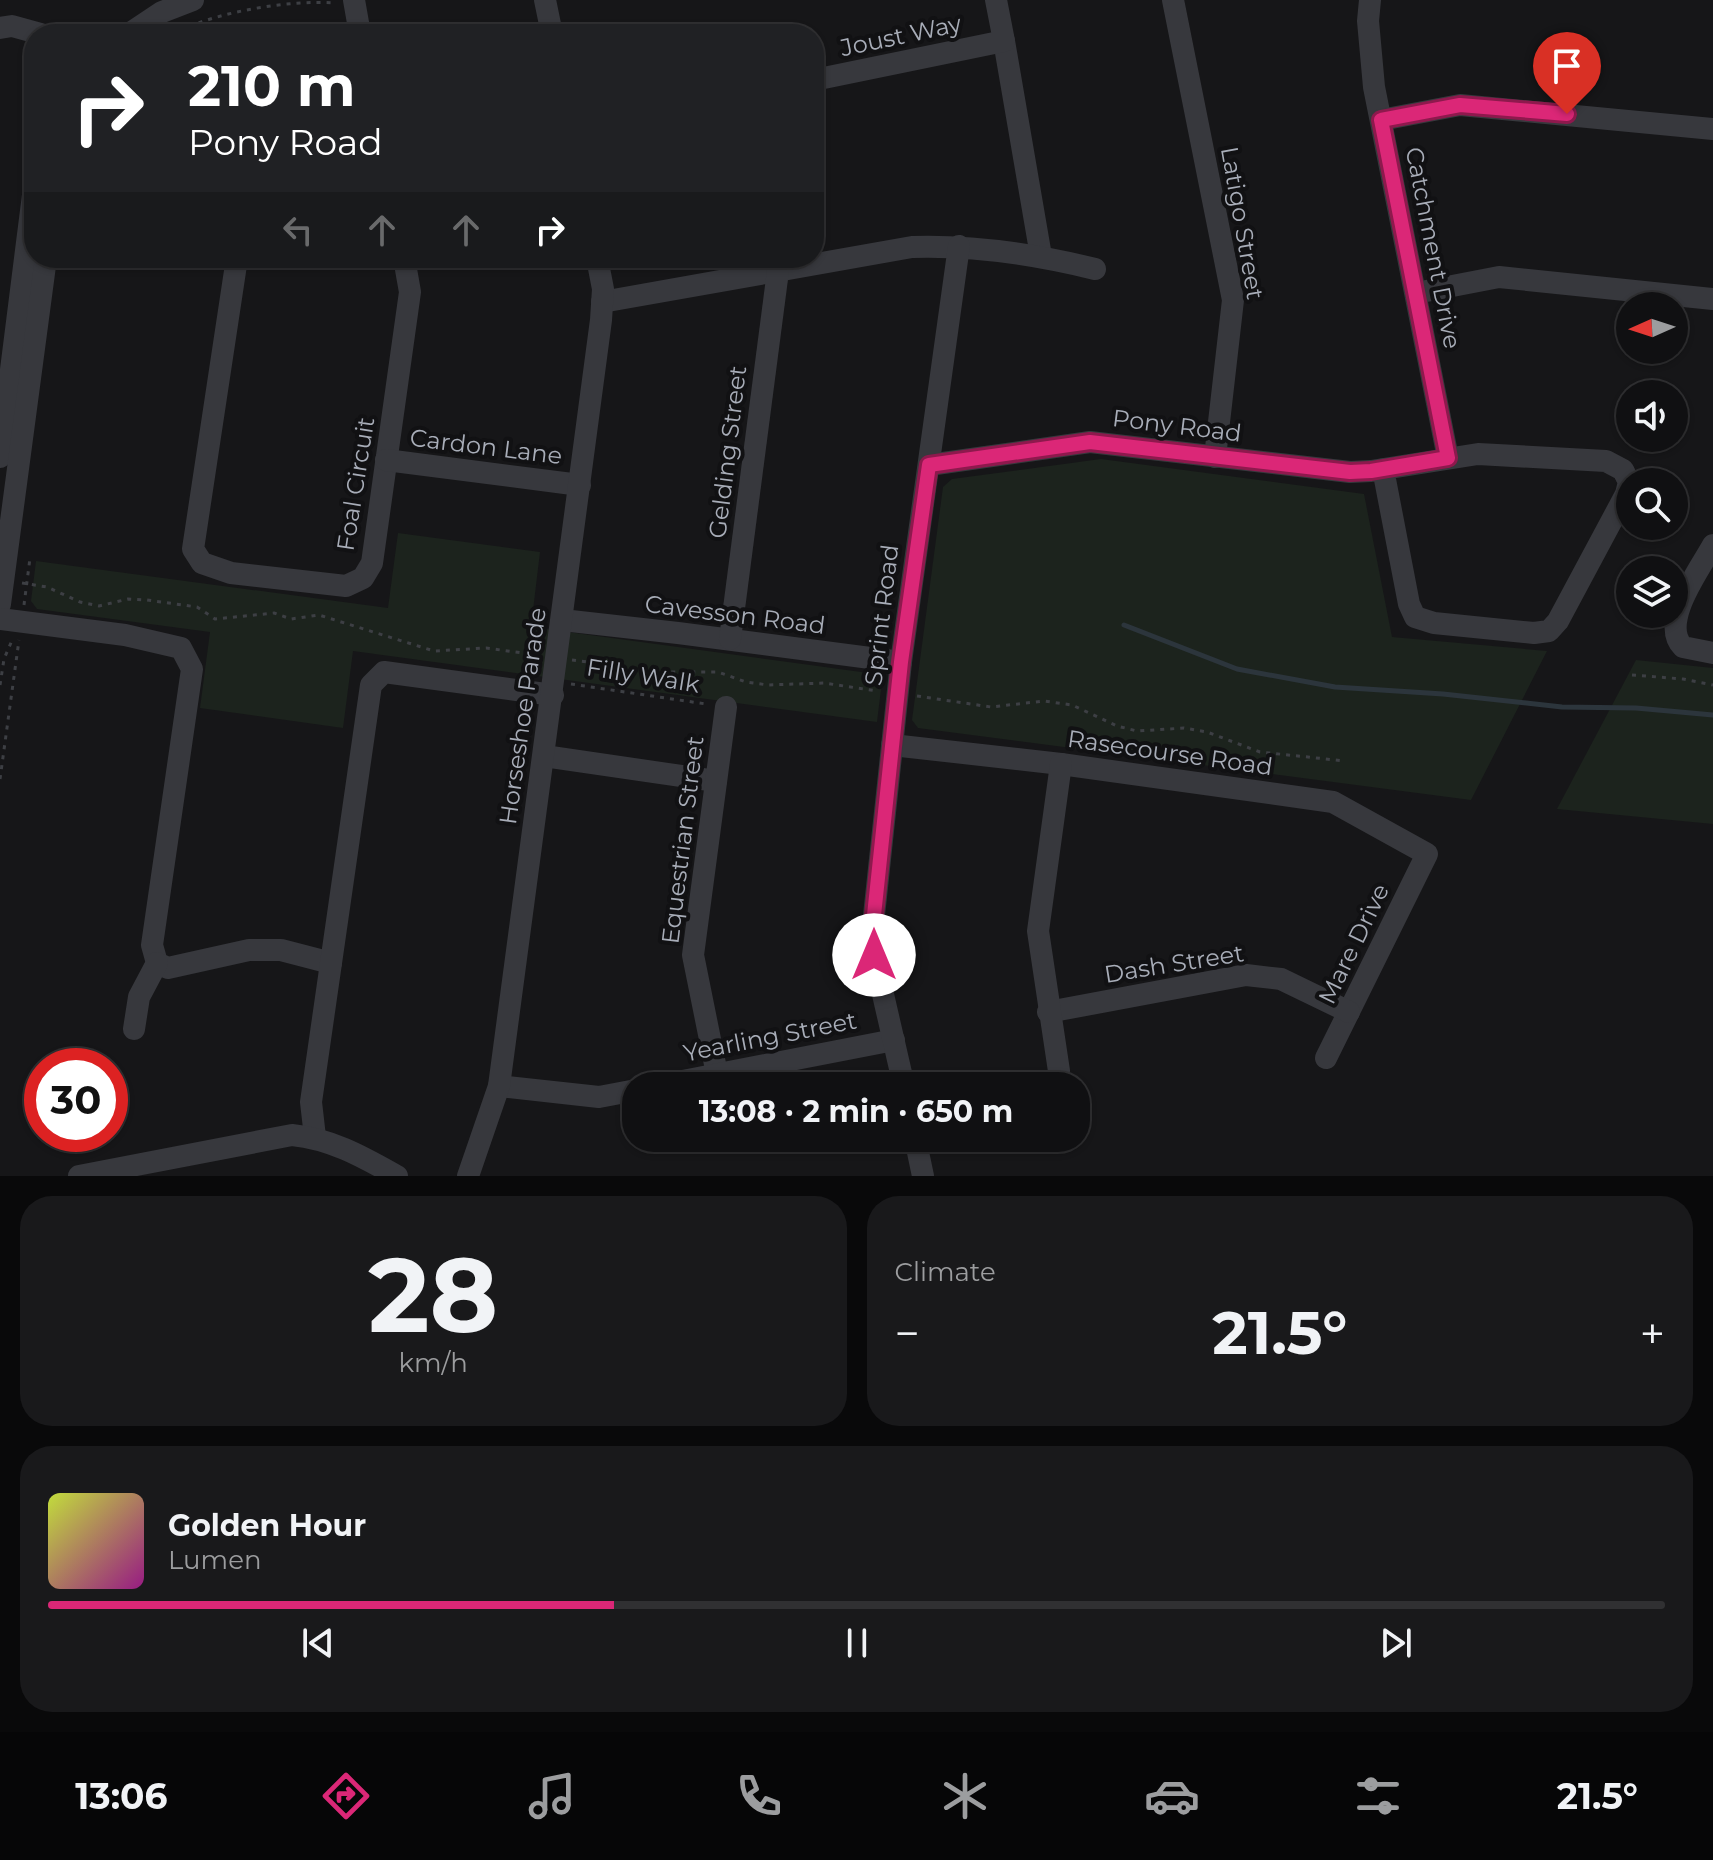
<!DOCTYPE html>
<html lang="en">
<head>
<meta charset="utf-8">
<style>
	body { margin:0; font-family:Montserrat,sans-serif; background:#19191b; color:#f1f3f6; height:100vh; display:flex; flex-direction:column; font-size:30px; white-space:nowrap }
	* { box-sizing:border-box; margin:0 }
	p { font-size:26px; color:#9c9d9f }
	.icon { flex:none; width:44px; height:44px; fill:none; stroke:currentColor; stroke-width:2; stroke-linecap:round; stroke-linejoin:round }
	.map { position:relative; height:1176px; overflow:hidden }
	.drawer { display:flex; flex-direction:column; gap:20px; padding:20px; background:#09090a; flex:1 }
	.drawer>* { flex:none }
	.top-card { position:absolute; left:24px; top:24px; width:800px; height:244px; border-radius:32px; box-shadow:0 2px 6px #0004,0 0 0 2px #303032; background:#202124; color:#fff; overflow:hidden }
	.needle { width:52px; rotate:267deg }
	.controls { position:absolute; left:1616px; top:292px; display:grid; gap:16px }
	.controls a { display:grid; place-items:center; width:72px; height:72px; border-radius:50%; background:#101012; box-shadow:0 2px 6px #0004,0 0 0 2px #303032; font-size:40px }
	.speed { position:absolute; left:24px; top:1048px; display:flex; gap:16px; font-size:40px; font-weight:700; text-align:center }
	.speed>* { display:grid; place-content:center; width:104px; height:104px; border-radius:50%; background:#101012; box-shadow:0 2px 6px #0004,0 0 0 2px #303032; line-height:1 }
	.speed .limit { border:12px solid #d22; background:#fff; color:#111 }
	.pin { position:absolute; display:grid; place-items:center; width:68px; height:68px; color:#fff; margin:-82px -34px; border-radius:50% 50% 50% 0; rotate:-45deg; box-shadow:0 0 8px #0007 }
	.pin .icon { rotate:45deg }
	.me { position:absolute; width:88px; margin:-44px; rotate:0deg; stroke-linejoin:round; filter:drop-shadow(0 0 6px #0008) }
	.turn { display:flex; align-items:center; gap:28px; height:168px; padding:0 32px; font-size:36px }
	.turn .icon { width:104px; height:104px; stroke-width:2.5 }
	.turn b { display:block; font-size:56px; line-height:68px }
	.lanes { display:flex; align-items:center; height:76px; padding:0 32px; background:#0003; justify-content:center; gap:40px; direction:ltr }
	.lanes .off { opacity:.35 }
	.big { font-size:60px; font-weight:700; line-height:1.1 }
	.drawer .tile { flex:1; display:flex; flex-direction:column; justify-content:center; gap:12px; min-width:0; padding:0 28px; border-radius:32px; background:#19191b }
	.drawer .dial { align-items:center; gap:0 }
	.dial b { font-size:104px; line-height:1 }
	.song { display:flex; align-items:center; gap:24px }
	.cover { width:96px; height:96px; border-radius:12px; background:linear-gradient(135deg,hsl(70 70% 55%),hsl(310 70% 35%)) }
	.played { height:8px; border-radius:4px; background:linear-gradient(90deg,#db2777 35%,#303032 35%) }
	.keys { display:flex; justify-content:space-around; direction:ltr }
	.heat { display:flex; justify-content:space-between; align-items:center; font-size:44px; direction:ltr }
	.drawer .tiles { flex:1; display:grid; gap:20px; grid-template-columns:1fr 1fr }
	.tile:last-child { grid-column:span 2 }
	.trip { position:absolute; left:622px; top:1072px; width:468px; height:80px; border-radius:32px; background:#101012; box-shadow:0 2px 6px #0004,0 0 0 2px #303032; font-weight:700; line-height:80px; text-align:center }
	.tab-bar { display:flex; height:128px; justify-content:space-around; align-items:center; background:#060607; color:#9c9d9f }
	.tab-bar .icon { width:56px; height:56px }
	.tab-bar .on { color:#db2777 }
	.tab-bar b { font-size:36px; color:#f1f3f6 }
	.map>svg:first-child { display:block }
</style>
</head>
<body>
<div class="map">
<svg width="1713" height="1176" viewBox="0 0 1713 1176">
	<rect width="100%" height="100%" fill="#161618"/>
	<g fill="#1c231d">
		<polygon points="1101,459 1364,494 1392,637 1547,651 1471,800 918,728 912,720 943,487 952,479"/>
		<polygon points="398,533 540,552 531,627 876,674 882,681 877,722 353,651 343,728 200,708 210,632 37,609 31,601 36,561 388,608"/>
		<polygon points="1636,660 1713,668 1713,824 1557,809"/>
	</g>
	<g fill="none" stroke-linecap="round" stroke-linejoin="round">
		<polyline stroke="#2c353c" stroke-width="5" points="1124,625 1237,669 1335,687 1443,694 1562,707 1636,708 1713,715"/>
		<g stroke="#3d3f44" stroke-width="3" stroke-dasharray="4 6" stroke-linecap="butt">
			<path d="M180 30C224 11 287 0 335 3"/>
			<polyline points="171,34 179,29"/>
			<polyline points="22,583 47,587 80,602 99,606 128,599 147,600 197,607 215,619 274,613 291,619 319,615 434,651 486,648 537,655"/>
			<polyline points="24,605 30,558"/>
			<polyline points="572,660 665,672 718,672 746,682 768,685 824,683 877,691"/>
			<polyline points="1632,675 1683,679 1713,685"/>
			<polyline points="571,684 706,704"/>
			<polyline points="0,685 4,659 13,638"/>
			<polyline points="917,696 991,707 1044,701 1072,705 1117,726 1137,731 1184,728 1207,732 1260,752 1345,761"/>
			<polyline points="0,779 19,640"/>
		</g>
		<g stroke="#37383d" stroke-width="22">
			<polyline points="354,0 360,34"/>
			<polyline points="545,0 552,34"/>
			<polyline points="1173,0 1233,300 1215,457"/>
			<polyline points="1370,0 1368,21 1374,87 1448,458"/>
			<polyline points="0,28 12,26 41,34"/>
			<polyline points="129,34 162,12 193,0"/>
			<polyline points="1004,41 1041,256"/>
			<polyline points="814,80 1004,41 996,0"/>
			<polyline points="1381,120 1460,105 1713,129"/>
			<polyline points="237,258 193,549 202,563 231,573 346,586 363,578 372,563 410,292 404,258"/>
			<polyline points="1416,293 1499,277 1713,299"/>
			<path d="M602 302 912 247C975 245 1034 254 1095 269"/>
			<polyline points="0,457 34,187"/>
			<polyline points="386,460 580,485"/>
			<polyline points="929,465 1090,442 1350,472 1371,471 1478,454 1606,461 1623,470 1629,482 1626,494 1558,621 1549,631 1534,633 1434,623 1415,617 1409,604 1383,469"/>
			<path d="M1713 545C1700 569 1659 623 1683 647L1713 653"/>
			<polyline points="0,604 46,258"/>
			<polyline points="0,619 125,635 181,648 192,669 152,945 157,963 168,968 249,950 281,950 331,963"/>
			<polyline points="562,620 678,633 901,662"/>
			<polyline points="730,639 778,271"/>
			<polyline points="892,745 1061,764 1333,802 1427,854 1326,1058"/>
			<polyline points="544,756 716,781"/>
			<polyline points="1048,1012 1246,975 1281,979 1349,1012"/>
			<polyline points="134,1029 139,997 157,963"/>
			<polyline points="1059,1071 1038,931 1061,764"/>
			<polyline points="717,1074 693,955 726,707"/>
			<polyline points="499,1086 599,1097 636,1090"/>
			<polyline points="657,1086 894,1040"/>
			<polyline points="904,1086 874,955 872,934 901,662 959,246"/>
			<polyline points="315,1137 311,1102 371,685 384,672 553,695"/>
			<polyline points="915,1138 923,1176"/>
			<path d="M79 1176 292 1135C332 1139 363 1157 397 1176"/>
			<polyline points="468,1176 499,1086 601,320 603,289 597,258"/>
		</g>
	</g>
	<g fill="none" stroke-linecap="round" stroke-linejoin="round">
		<g stroke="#8e194d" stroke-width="20">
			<polyline id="route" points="874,955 872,934 901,662 929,465 1090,442 1350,472 1371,471 1448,458 1381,120 1460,105 1567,114"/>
		</g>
		<use href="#route" stroke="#db2777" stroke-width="14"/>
	</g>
	<g text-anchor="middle" stroke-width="8" stroke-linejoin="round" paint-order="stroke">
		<g font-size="24" fill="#a8adb8" stroke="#111113">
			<text transform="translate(901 36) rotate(-12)" y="8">Joust Way</text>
			<text transform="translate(1242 223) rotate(80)" y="8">Latigo Street</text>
			<text transform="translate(1433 248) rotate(79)" y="8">Catchment Drive</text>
			<text transform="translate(1177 426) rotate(7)" y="8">Pony Road</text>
			<text transform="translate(486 447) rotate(7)" y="8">Cardon Lane</text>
			<text transform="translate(728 452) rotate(-83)" y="8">Gelding Street</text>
			<text transform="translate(356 484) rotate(-81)" y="8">Foal Circuit</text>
			<text transform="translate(735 615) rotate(7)" y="8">Cavesson Road</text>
			<text transform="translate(882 615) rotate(-83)" y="8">Sprint Road</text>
			<text transform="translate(643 676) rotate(9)" y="8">Filly Walk</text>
			<text transform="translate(523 716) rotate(-82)" y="8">Horseshoe Parade</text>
			<text transform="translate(1170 753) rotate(8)" y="8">Rasecourse Road</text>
			<text transform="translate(683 840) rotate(-83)" y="8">Equestrian Street</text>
			<text transform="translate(1354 944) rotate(-64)" y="8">Mare Drive</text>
			<text transform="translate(1174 964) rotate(-9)" y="8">Dash Street</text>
			<text transform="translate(770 1037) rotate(-11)" y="8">Yearling Street</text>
		</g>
	</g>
</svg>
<div class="controls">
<a><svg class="needle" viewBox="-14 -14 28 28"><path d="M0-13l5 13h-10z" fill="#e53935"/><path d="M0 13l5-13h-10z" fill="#9c9d9f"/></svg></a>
<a><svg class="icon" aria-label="sound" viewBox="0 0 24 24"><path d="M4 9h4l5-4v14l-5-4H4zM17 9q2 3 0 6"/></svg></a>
<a><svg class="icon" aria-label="search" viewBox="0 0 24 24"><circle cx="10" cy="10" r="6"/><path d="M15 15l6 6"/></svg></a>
<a><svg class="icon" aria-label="layers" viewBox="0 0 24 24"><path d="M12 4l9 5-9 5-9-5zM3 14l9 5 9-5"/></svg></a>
</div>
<div class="speed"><div class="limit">30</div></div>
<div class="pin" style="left:1567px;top:114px;background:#d93025"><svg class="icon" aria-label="arrive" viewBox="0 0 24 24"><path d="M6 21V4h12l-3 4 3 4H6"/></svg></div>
<svg class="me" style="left:874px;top:955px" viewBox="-20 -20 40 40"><circle r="19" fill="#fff"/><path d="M0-13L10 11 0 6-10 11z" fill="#db2777"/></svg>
<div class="trip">13:08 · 2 min · 650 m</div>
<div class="top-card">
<div class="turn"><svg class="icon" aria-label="right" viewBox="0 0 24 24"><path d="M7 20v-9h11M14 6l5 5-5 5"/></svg><div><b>210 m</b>Pony Road</div></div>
<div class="lanes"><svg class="icon off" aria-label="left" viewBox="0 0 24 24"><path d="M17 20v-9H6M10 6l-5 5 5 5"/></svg><svg class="icon off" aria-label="ahead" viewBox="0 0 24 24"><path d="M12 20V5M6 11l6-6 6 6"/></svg><svg class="icon off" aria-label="ahead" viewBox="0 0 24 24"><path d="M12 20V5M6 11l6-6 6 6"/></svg><svg class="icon" aria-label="right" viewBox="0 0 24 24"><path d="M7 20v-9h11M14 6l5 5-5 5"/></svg></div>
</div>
</div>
<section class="drawer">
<div class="tiles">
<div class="tile dial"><b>28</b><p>km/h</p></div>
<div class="tile"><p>Climate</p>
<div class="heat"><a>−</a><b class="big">21.5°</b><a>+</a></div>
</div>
<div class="tile">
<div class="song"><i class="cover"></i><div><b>Golden Hour</b><p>Lumen</p></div></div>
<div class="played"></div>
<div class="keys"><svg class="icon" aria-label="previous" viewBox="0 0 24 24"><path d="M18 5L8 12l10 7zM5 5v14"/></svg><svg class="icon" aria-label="pause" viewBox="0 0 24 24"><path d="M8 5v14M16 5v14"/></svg><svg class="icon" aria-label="next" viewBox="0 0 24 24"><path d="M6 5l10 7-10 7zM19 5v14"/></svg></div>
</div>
</div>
</section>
<nav class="tab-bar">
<b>13:06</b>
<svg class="icon on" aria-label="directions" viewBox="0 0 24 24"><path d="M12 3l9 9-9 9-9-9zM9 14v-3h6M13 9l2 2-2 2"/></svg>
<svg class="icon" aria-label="music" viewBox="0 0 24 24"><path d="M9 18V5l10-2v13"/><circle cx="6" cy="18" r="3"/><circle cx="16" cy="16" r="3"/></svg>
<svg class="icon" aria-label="phone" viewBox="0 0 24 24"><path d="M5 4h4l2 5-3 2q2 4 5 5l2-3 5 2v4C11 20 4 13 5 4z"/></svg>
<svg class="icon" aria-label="climate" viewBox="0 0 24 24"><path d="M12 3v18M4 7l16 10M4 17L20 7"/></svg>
<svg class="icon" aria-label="car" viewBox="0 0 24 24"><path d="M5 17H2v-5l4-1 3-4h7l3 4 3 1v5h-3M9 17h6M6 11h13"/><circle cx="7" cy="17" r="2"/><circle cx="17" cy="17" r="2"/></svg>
<svg class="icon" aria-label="filters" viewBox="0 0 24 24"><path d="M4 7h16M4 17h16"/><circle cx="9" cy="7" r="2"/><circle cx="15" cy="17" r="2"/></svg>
<b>21.5°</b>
</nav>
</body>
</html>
